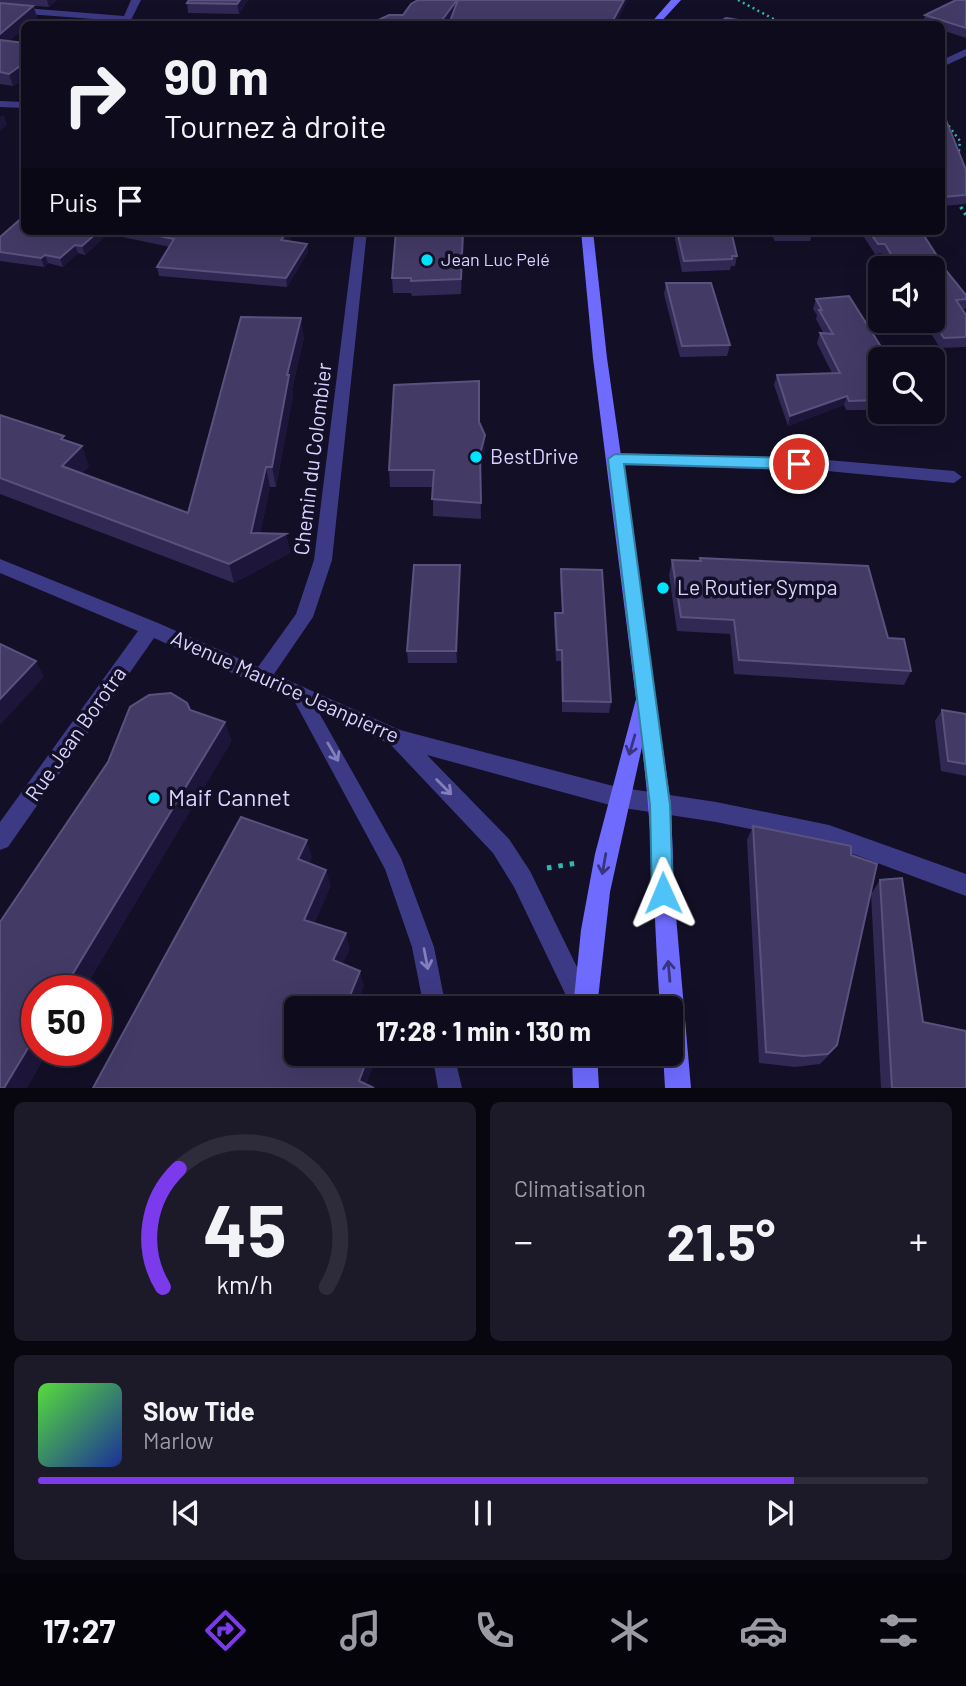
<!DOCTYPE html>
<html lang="fr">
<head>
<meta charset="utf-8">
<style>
	body { margin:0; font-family:Barlow,sans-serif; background:#1c1929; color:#f1f3f6; height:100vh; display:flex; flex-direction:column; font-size:26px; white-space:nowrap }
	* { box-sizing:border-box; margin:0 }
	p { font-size:23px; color:#9b9ba3 }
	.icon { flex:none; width:38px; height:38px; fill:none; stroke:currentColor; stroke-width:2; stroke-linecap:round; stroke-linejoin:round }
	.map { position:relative; height:1088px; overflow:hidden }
	.side { display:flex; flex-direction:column; gap:14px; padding:14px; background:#08060f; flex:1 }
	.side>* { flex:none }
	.banner { position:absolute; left:21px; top:21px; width:924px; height:214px; border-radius:10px; box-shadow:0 7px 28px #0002,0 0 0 2px #2e2b3b; background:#0e0b1c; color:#f1f3f6; overflow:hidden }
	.fabs { position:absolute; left:868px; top:256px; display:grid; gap:14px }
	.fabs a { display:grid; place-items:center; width:77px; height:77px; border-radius:10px; background:#0e0b1c; box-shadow:0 7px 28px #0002,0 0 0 2px #2e2b3b; font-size:35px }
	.speed { position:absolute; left:21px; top:975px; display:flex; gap:14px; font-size:35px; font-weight:700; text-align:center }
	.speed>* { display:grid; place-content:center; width:91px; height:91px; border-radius:50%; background:#0e0b1c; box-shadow:0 7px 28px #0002,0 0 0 2px #2e2b3b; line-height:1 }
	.speed .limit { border:10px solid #d22; background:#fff; color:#111 }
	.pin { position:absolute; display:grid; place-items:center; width:60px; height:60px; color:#fff; margin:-30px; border:4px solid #fff; border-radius:50%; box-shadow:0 2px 7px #0007 }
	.me { position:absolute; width:77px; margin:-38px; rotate:359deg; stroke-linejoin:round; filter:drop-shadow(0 0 5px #0008) }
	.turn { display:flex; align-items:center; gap:24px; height:147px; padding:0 28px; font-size:32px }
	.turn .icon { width:91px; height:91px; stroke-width:2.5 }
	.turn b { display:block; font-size:49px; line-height:60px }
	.then { display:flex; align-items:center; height:66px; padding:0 28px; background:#0003; gap:14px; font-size:26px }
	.big { font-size:52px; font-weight:700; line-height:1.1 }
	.side .widget { flex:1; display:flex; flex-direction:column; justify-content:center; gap:10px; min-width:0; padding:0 24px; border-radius:10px; background:#1c1929 }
	.side .dial { align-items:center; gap:0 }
	.dial svg { height:182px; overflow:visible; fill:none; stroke:#2e2b3b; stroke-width:7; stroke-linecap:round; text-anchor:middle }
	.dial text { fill:#f1f3f6; stroke:none }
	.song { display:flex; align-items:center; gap:21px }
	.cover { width:84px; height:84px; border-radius:10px; background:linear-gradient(135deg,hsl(110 70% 55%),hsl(230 70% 35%)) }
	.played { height:7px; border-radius:4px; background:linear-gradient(90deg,#7c3aed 85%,#2e2b3b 85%) }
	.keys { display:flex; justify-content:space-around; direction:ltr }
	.heat { display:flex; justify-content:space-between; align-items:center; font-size:38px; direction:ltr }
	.side .tiles { flex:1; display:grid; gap:14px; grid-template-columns:1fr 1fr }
	.widget:last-child { grid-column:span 2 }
	.trip { position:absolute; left:284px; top:996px; width:399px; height:70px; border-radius:10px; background:#0e0b1c; box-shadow:0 7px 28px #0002,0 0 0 2px #2e2b3b; font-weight:700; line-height:70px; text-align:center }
	.tab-bar { display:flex; height:112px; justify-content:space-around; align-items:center; background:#06040b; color:#9b9ba3 }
	.tab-bar .icon { width:49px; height:49px }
	.tab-bar .on { color:#7c3aed }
	.tab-bar b { font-size:32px; color:#f1f3f6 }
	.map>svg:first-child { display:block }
</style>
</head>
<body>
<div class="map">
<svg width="966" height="1088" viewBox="0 0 966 1088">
	<rect width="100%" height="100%" fill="#130f26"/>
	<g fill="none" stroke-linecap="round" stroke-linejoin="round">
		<g stroke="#2fb8b0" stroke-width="2.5" stroke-dasharray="2 3.5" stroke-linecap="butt">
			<polyline points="738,0 783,24"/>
			<polyline points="942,117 960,141 958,160"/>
		</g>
		<polyline stroke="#2fb8b0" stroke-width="3.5" stroke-dasharray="2.5 4.5" stroke-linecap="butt" points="957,201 966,215"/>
		<polyline stroke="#2fb8b0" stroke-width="5" stroke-dasharray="4.5 7" stroke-linecap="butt" points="547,868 577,863"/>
		<g fill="#3d3a85" fill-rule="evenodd">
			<polygon points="299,686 305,688 401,858 434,947 446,1008 424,1008 412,947 385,869 290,693 293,688"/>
			<polygon points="432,1054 454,1054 462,1088 438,1088"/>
		</g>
		<g fill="#3d3a85" fill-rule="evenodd">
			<polygon points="131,0 141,0 129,24 121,24 121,21 0,12 0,6 124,16"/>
			<polygon points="966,49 966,56 942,67 942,60"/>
			<polygon points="0,101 24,102 24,108 0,107"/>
			<polygon points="355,231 367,231 332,560 313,617 274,674 400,730 617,787 716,802 829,825 966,874 966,896 829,845 716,822 617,807 427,755 509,839 530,871 597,1008 572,1008 514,887 493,853 390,744 154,638 8,847 0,850 0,822 138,631 0,573 0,559 158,623 258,667 296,614 314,560"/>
			<polygon points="615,453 827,460 954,471 962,477 954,483 827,471 615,465 607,459"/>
		</g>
		<g fill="#6f6bff" fill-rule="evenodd">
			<polygon points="671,0 681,0 659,24 650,24"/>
			<path d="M581 231H593L607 358 671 805 674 893 691 1088H665L663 1054H670V1008H660C654 921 653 833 642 747L610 892 597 1008H573L581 930 595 854 636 699 593 358Z"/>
			<polygon points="572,1054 597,1054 599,1088 573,1088"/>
		</g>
	</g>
	<g fill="#312854">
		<polygon points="0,0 57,0 49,7 34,6 37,17 29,24 24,24 24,28 9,41 24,43 24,79 13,86 0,84"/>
		<polygon points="189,0 248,0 239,14 188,13 187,3"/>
		<polygon points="966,0 966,38 942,30 942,24 923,24 925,15"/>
		<polygon points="942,110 966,170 966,204 942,206"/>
		<polygon points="24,231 296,231 288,241 307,244 308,252 287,287 159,276 157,267 170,247 108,234 85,255 78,253 63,267 48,263 44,267 0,261 0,237"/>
		<polygon points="464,231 461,294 412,296 411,293 393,293 392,278"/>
		<polygon points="638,231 731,231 737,256 735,266 731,266 730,270 682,272 674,234 639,234"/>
		<polygon points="769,231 813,231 810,241 775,241"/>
		<polygon points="860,231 921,231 948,273 966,295 966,307 965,309 962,309 966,315 966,347 940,348 923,320 933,320 933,268 890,268 881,253 875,254"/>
		<polygon points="666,283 730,345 727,356 680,357 664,294"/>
		<polygon points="816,299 880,359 880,363 878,364 880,371 880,410 846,410 844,405 788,426 774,385 777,375 832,373 817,343 820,333 824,334 816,319 817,315 813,309"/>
		<polygon points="304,337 292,389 293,395 276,487 270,487 260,533 286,534 290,553 234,583 0,494 0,415 66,441 89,466 82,473 188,513"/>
		<polygon points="479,423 485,452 480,470 481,519 433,516 433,487 390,487 389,470"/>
		<polygon points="700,558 911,671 904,685 734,674 730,634 677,631 669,575 672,560 699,561"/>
		<polygon points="561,569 611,702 609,713 562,712 561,661 556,661 554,624 555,613 562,613 560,581"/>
		<polygon points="460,577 457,663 408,663 407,651"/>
		<polygon points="942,710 966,714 966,776 941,771 935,721"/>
		<polygon points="753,826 851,846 828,1056 820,1064 795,1067 759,1063 747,840"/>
		<polygon points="880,880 923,1022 966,1088 881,1088 871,894"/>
	</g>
	<g fill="#1d163a">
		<polygon points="47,0 57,0 49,7"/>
		<polygon points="240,0 248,0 239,14 237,4"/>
		<polygon points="457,0 459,0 459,8 447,24 439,24"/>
		<polygon points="624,0 628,0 616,24 611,24"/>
		<polygon points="33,6 37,17 29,24 24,24 24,28 0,49 0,34"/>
		<polygon points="24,63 24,79 13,86 9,74"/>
		<polygon points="4,115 7,125 0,131 0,117"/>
		<polygon points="99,231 107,231 108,234 85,255 82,246"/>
		<polygon points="288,231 296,231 283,249 281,240"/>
		<polygon points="463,231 464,231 461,294 461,279"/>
		<polygon points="307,244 308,252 287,287 286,278"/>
		<polygon points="75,245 78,253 63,267 60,258"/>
		<polygon points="45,255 48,263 44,267 41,258"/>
		<polygon points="301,318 304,337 292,389 293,395 276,487 272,467 287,375"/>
		<polygon points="885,353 883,359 880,359 880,363 873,366 876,356"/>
		<polygon points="847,396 844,405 788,426 790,416"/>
		<polygon points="485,435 485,452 480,471 480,454"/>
		<polygon points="82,446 89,466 70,485 62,466"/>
		<polygon points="266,467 270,487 257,549 286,534 290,553 234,583 229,564 251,533"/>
		<polygon points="460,565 460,577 457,663 456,651"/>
		<polygon points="36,661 44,677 0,725 0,699"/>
		<polygon points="225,722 232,741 84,990 63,990"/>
		<polygon points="307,840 312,858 303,876 298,859"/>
		<polygon points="326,870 331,886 309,936 304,920"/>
		<polygon points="346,933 350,949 337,975 333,960"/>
		<polygon points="360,971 364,986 355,1008 345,1008"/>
		<polygon points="37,1033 37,1050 49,1050 27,1088 4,1088"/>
		<polygon points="369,1054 378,1054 365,1088 359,1081"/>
	</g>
	<g fill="#433a66" stroke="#5a527e" stroke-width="2">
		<polygon points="189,0 240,0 237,4 187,3"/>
		<polygon points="418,0 457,0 439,24 370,24 389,15 403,15 411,4"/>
		<polygon points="458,0 624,0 611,24 449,24"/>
		<polygon points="956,0 966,0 966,28 925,15"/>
		<polygon points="0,3 33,6 0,34"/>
		<polygon points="726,18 763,24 716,24"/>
		<polygon points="0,40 24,43 24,63 9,74 0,72"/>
		<polygon points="942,110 966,170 966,195 942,197"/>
		<polygon points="24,216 24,231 99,231 82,246 75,245 60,258 45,255 41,258 0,252 0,237"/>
		<polygon points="134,231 288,231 281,240 307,244 286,278 157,267 174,239"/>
		<polygon points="396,231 463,231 461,279 411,281 411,278 392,278"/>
		<polygon points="677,231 731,231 737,256 732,256 732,259 684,261"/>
		<polygon points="777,231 813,231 777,232"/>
		<polygon points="869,231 921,231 948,273 966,295 966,299 956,300 966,315 966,337 944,338 932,320 933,268 899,268 885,244 878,244"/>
		<polygon points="666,283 711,283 730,345 682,346"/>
		<polygon points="849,296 885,353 876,356 880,371 880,400 849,401 847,396 790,416 777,375 840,373 820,333 833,334 819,310 822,310 816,299"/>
		<polygon points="241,317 301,318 287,375 289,375 272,467 266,467 251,533 286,534 229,564 0,478 0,415 64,436 61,439 82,446 62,466 188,513"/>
		<polygon points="479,381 479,422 485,435 480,454 481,503 432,499 434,470 389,470 394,385"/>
		<polygon points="700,558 868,566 888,638 904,639 911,671 739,660 734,620 681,617 672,560 701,561"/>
		<polygon points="414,565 460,565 456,651 407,651"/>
		<polygon points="561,569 602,570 611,702 563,701 562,650 557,650 555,613 563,613"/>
		<polygon points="0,644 36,661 0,699"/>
		<polygon points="171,693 187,703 190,710 225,722 63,990 37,990 37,1033 4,1088 0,1088 0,922 108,762 130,707 149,695"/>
		<polygon points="942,710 966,714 966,764 948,761"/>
		<polygon points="241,817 307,840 298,859 326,870 304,920 346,933 333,960 360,971 345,1008 296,1008 296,1054 369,1054 359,1081 374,1088 93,1088"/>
		<polygon points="753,826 851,846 851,855 877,864 837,1045 828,1054 803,1056 766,1052"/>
		<polygon points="902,878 923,1022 966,1031 966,1088 892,1088 880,880"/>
	</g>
	<defs><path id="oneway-shaft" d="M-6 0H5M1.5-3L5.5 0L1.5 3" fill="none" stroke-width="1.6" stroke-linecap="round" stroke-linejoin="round" transform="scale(1.75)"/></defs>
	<g stroke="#38347d">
		<use href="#oneway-shaft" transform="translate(632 745) rotate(106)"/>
		<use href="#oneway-shaft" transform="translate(604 864) rotate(100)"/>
		<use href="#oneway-shaft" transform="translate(669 971) rotate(-95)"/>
	</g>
	<g stroke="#837fbc">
		<use href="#oneway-shaft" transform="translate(333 752) rotate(60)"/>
		<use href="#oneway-shaft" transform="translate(444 787) rotate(45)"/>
		<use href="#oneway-shaft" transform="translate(426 959) rotate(79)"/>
	</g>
	<polygon fill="#4fc3f7" stroke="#337fa1" stroke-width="2" points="615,454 799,458 806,464 799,469 624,464 670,805 673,893 670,900 663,903 655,900 652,893 650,805 608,459"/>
	<g fill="#00e5ff" stroke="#130f26" stroke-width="2.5">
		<circle cx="427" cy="260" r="7"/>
		<circle cx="476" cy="457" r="7"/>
		<circle cx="663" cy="588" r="7"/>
		<circle cx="154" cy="798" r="7"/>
	</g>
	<g text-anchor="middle" stroke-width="7" stroke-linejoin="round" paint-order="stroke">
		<g font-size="18" fill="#d9d4ff" stroke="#130f26" text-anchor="start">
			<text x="441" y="266">Jean Luc Pelé</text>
		</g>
		<g font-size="21" fill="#d9d4ff" stroke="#130f26" text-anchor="start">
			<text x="490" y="464">BestDrive</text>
			<text x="677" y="595">Le Routier Sympa</text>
		</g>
		<g font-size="21" fill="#d9d4ff" stroke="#130f26">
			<text transform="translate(313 459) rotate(-83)" y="7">Chemin du Colombier</text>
			<text transform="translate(285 687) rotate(24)" y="7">Avenue Maurice Jeanpierre</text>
			<text transform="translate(76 734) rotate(-55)" y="7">Rue Jean Borotra</text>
		</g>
		<g font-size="24" fill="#d9d4ff" stroke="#130f26" text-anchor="start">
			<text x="168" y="806">Maif Cannet</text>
		</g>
	</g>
</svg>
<div class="fabs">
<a><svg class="icon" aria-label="sound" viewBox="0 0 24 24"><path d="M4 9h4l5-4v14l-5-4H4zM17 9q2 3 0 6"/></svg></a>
<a><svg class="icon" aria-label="search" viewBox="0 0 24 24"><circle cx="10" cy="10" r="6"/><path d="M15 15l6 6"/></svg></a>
</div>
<div class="speed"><div class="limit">50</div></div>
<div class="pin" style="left:799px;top:464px;background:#d93025"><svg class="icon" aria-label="arrive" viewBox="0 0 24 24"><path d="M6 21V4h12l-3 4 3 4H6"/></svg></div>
<svg class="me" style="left:663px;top:893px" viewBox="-20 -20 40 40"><path d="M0-17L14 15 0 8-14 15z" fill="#4fc3f7" stroke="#fff" stroke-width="4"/></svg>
<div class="trip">17:28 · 1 min · 130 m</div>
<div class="banner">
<div class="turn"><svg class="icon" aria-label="right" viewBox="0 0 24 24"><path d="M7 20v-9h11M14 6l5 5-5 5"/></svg><div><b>90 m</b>Tournez à droite</div></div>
<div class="then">Puis<svg class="icon" aria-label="arrive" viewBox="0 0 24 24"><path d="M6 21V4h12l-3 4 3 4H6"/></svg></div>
</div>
</div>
<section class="side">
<div class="tiles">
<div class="widget dial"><svg viewBox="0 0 100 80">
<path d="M14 69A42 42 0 1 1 86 69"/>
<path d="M14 69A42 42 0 0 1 21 17" stroke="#7c3aed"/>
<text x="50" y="56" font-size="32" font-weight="700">45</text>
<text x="50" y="72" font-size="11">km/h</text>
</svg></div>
<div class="widget"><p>Climatisation</p>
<div class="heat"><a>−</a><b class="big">21.5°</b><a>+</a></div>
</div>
<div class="widget">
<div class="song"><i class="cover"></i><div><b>Slow Tide</b><p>Marlow</p></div></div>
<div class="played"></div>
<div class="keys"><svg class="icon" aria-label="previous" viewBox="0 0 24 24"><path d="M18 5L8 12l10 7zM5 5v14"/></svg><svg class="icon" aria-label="pause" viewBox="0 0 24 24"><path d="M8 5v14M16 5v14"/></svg><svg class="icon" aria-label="next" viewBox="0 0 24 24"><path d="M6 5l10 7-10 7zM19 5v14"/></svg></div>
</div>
</div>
</section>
<nav class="tab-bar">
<b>17:27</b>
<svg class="icon on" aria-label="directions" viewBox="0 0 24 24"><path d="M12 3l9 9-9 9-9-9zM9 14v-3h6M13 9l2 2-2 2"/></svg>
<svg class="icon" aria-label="music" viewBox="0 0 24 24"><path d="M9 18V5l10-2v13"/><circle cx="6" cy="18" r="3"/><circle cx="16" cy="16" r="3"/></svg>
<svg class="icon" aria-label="phone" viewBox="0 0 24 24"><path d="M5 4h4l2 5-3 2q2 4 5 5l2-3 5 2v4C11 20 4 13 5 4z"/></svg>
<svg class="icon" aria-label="climate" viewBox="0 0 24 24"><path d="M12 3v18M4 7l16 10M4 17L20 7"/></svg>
<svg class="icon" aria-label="car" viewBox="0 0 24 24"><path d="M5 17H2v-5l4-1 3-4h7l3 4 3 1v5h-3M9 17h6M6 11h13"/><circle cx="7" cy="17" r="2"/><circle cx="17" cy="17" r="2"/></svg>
<svg class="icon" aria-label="filters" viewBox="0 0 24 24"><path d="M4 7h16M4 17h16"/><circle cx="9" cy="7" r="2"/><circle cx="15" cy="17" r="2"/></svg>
</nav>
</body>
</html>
